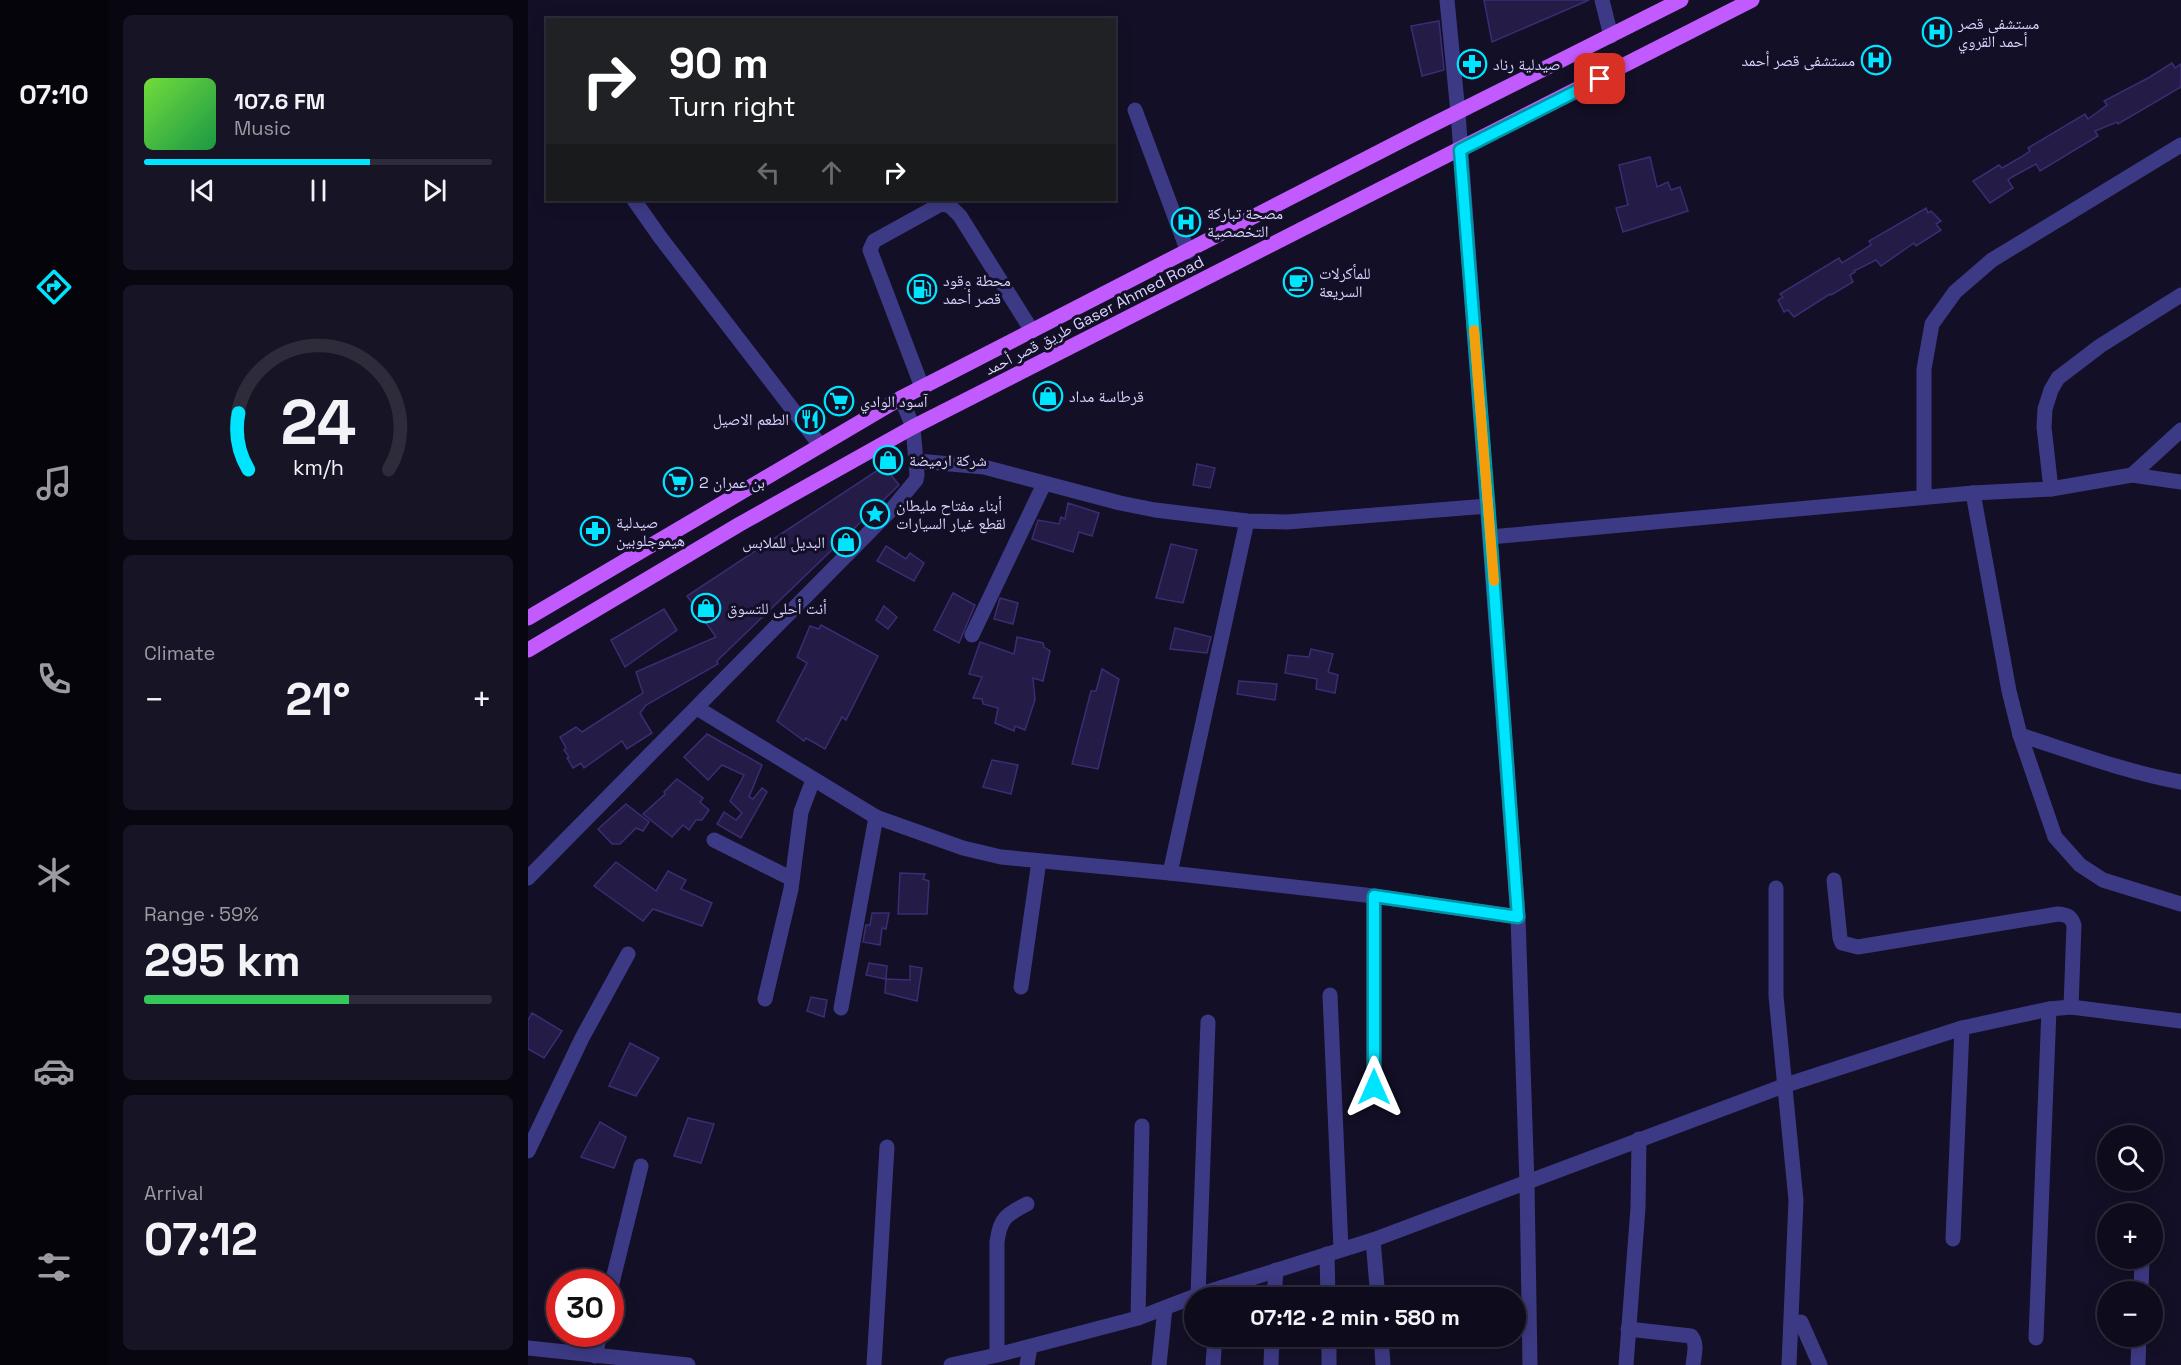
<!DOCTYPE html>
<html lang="en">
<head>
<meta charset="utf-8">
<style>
	body { margin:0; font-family:"Space Grotesk","Noto Naskh Arabic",sans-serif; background:#171425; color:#f1f3f6; height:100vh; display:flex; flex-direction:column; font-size:22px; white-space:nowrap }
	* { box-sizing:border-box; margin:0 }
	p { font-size:20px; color:#9b9ba3 }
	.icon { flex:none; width:33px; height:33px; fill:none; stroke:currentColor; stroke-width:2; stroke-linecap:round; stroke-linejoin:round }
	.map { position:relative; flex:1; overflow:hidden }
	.panel { display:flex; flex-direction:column; gap:15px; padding:15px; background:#08060f; width:420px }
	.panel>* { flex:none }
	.top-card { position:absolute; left:18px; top:18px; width:570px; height:183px; border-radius:0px; box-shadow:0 3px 15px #0003,0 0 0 2px #2e2b3b; background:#202124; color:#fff; overflow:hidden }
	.controls { position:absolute; left:1569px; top:1125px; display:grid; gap:12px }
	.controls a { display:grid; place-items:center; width:66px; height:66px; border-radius:50%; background:#0e0b1c; box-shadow:0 3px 15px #0003,0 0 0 2px #2e2b3b; font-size:30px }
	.speed { position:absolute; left:18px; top:1269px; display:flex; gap:12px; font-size:30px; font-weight:700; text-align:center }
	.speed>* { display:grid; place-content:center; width:78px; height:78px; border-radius:50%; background:#0e0b1c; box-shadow:0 3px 15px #0003,0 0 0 2px #2e2b3b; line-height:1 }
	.speed .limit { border:9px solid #d22; background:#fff; color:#111 }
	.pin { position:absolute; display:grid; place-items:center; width:51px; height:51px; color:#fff; margin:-26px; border-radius:12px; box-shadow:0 3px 9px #0006 }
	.me { position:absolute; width:66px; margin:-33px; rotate:0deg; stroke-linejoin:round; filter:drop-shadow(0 0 4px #0008) }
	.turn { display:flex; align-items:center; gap:21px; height:126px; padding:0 24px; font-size:27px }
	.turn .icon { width:78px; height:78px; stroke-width:2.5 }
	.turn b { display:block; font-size:42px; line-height:51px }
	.lanes { display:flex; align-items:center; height:57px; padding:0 24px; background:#0003; justify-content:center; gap:30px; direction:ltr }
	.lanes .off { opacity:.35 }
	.big { font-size:45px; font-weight:700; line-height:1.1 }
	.panel .widget { flex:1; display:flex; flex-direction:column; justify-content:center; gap:9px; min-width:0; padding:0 21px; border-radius:9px; background:#171425 }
	.panel .dial { align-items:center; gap:0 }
	.dial svg { height:156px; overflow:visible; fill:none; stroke:#2e2b3b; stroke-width:7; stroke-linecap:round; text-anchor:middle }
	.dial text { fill:#f1f3f6; stroke:none }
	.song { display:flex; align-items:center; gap:18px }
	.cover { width:72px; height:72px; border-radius:9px; background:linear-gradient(135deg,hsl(100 70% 55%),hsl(140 70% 35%)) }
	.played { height:6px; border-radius:3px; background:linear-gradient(90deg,#00e5ff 65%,#2e2b3b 65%) }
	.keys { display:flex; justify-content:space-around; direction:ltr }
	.heat { display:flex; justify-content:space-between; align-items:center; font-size:33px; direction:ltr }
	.charge { height:9px; border-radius:4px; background:linear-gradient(90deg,#34c759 59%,#2e2b3b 0) }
	.trip { position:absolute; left:656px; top:1287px; width:342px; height:60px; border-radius:30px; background:#0e0b1c; box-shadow:0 3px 15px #0003,0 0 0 2px #2e2b3b; font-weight:700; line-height:60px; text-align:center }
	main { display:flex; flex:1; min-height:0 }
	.tabs { display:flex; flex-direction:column; width:108px; justify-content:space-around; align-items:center; background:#06040b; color:#9b9ba3 }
	.tabs .icon { width:42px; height:42px }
	.tabs .on { color:#00e5ff }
	.tabs b { font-size:27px; color:#f1f3f6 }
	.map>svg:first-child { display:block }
</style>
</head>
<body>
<main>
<nav class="tabs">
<b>07:10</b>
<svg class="icon on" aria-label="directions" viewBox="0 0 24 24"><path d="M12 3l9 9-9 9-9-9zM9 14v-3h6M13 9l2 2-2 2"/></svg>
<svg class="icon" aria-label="music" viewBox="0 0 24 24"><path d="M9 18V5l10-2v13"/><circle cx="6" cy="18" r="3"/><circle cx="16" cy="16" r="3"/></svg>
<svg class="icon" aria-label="phone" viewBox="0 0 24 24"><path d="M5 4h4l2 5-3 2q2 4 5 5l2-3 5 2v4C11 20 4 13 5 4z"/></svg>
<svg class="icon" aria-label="climate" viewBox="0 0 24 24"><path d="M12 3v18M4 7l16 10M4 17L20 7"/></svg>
<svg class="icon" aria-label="car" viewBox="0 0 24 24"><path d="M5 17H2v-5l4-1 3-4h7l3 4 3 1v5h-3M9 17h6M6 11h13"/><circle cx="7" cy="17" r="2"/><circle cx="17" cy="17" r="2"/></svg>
<svg class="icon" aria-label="filters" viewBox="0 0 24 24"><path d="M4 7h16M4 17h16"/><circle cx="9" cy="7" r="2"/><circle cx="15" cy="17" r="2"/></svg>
</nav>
<section class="panel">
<div class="widget">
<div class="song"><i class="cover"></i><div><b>107.6 FM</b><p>Music</p></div></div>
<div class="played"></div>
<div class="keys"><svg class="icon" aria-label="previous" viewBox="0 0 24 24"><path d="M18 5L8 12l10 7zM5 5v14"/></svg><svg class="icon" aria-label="pause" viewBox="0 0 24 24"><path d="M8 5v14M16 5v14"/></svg><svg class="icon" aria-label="next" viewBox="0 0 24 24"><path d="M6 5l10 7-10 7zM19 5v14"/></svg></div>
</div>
<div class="widget dial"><svg viewBox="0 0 100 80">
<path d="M14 69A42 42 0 1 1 86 69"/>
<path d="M14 69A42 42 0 0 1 9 40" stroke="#00e5ff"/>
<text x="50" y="56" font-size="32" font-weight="700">24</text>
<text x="50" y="72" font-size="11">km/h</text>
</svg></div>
<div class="widget"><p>Climate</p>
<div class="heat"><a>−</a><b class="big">21°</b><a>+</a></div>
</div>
<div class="widget"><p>Range · 59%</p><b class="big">295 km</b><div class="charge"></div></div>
<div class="widget"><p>Arrival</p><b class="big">07:12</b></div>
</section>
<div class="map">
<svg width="1653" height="1365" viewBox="0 0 1653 1365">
	<rect width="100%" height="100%" fill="#130f26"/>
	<g fill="#241b47" stroke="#3b2d73" stroke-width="1.5">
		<polygon points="956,0 1061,0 964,42"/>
		<polygon points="911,21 916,70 894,76 883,26"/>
		<polygon points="1644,63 1647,68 1653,64 1653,87 1590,124 1589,122 1567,131 1570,136 1512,171 1508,164 1484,177 1480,180 1485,188 1462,203 1445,181 1471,165 1474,168 1493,157 1502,151 1500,148 1557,114 1560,119 1579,105 1576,101 1622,77"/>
		<polygon points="1122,157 1129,187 1140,182 1143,190 1152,187 1160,211 1095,232 1088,208 1100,205 1091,165"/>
		<polygon points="1398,208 1400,213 1403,211 1413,221 1408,224 1413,230 1388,246 1386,243 1353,266 1348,260 1326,271 1327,272 1322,275 1325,282 1303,295 1302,294 1266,317 1260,310 1256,312 1250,300 1255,297 1252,294 1311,258 1314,263 1343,245 1341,241"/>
		<polygon points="669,464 687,468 682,488 665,485"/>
		<polygon points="356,466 371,485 189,661 190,664 118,705 112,713 124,733 99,749 94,741 56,768 53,763 45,768 39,758 41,757 36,750 38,748 32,737 48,727 54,732 115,693 108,672 188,637 159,596"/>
		<polygon points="540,503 571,513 564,536 551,532 545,552 504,539 510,520 531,524 533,517 537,519"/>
		<polygon points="643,544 669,550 655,603 628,598"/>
		<polygon points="358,546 378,559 382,553 396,563 386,581 349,561"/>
		<polygon points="425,593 447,605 431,643 406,630"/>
		<polygon points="472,598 490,603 485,624 466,619"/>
		<polygon points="356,606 369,617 360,629 348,620"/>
		<polygon points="136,609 149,630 97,667 83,640"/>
		<polygon points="293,625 350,656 318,720 314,717 297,749 278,738 276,741 249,721 279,663 269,657 282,626 291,629"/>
		<polygon points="647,628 683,637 679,653 642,649"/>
		<polygon points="489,637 515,643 516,647 522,651 515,681 505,678 507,700 497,730 487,726 486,731 467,723 470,708 455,704 454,699 445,698 454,677 441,674 452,642 486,654"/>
		<polygon points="783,649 805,654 800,672 810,675 807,693 788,689 789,679 757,673 760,655 781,657"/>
		<polygon points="574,669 591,679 570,769 544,764 563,691 568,691"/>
		<polygon points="711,681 749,684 747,700 709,694"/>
		<polygon points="179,734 234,765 221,797 225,799 234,788 239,792 213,838 189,824 196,812 208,820 214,813 202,801 216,775 194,765 180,780 156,757"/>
		<polygon points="464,760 490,765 483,794 455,787"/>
		<polygon points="149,779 175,798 172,802 181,810 174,820 168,820 161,830 155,825 144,837 115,814 137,794 136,792"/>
		<polygon points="98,804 121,822 115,831 108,828 92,844 84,844 70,829"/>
		<polygon points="88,862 128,891 140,871 158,880 153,889 184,903 174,926 125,909 115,921 66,886"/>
		<polygon points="372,873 397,874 395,879 401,881 399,914 370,914"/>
		<polygon points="344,913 361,913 358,929 354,928 352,945 335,942 338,925 342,925"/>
		<polygon points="341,963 359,966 358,979 338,975"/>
		<polygon points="382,966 394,968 389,1001 357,993 358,979 382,980"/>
		<polygon points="283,997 299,1000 296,1017 279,1011"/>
		<polygon points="4,1013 34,1031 16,1058 0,1049 0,1020"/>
		<polygon points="102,1043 131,1058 108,1096 81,1086"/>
		<polygon points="160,1118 186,1124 173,1163 146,1156"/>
		<polygon points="72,1122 98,1137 86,1168 53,1157"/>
	</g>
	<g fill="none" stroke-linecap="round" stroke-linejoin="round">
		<g stroke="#3d3a85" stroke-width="15">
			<polyline points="919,0 930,113 990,917 999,1184 1002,1365"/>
			<polyline points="1074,0 1083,36"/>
			<polyline points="607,110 660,252"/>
			<polyline points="106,200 132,237 292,445"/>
			<polyline points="394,387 342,250 346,241 413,204 422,206 432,216 504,331"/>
			<polyline points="389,461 456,467 592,503 627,510 719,521 759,522 960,506"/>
			<polyline points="1604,475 1653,430"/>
			<polyline points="1523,489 1516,427 1517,409 1523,390 1530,378 1572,346 1653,295"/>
			<polyline points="1445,493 1481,691 1492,735 1527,837 1552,865 1575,880 1653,904"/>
			<polyline points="1396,497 1396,369 1404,324 1427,292 1464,260 1653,145"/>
			<polyline points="962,537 1445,493 1523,489 1604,475 1653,482"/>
			<polyline points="444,635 516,484"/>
			<polyline points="169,708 348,817 435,848 473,857 642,873 846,896 990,917"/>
			<path d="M1492 735C1545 752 1598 772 1653 782"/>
			<polyline points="186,840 264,879"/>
			<polyline points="642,873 719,521"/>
			<polyline points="0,878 363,510 388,480 389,475 385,427 373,398"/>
			<path d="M1306 880 1312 938 1314 943 1330 947 1530 914C1539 915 1543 916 1546 925L1543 1007"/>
			<polyline points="1248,888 1248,996 1268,1200 1261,1365"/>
			<polyline points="493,987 511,861"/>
			<polyline points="802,995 813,1249"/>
			<polyline points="237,999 263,889 273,812 285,780"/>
			<polyline points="313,1008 348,817"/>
			<polyline points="846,1087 846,896"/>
			<polyline points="0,1151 54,1038 100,954"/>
			<polyline points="1425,1239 1434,1028"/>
			<polyline points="845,1240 850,1298"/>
			<polyline points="799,1254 800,1298"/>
			<polyline points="82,1291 113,1166"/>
			<polyline points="1613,1292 1614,1258"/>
			<polyline points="670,1295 680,1022"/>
			<polyline points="746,1298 748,1270"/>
			<polyline points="610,1318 614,1126"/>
			<polyline points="1273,1322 1292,1365"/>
			<path d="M1100 1329 1163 1336C1170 1344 1166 1355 1165 1365"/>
			<polyline points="801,1336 801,1365"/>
			<polyline points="853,1336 855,1365"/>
			<polyline points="1508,1338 1521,1009"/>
			<polyline points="0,1348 160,1365"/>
			<path d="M469 1355V1242C472 1218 478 1215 499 1204"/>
			<polyline points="67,1356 72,1334"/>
			<polyline points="346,1365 359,1147"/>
			<polyline points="423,1365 469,1355 610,1318 670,1295 845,1240 1258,1085 1434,1028 1521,1009 1543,1007 1653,1021"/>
			<polyline points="499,1365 502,1347"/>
			<polyline points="631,1365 637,1308"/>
			<polyline points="685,1365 687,1336"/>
			<polyline points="743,1365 744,1336"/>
			<polyline points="1098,1365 1110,1208 1111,1139"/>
			<polyline points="1610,1365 1611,1336"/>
		</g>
		<g stroke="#c25bff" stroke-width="15">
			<polyline points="0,618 373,398 894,130 1153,0"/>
			<polyline points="0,650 212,524 385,427 1224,0"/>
		</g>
	</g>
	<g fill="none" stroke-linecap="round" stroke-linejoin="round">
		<g stroke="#0095a6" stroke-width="15">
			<polyline id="route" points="846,1087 846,896 990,917 960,506 932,150 1072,79"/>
		</g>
		<use href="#route" stroke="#00e5ff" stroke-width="10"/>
		<polyline stroke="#f59e0b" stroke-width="10" points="946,330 966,581"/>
	</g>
	<defs>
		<g id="hospital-ring" transform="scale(1.5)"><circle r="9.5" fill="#130f26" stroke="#00e5ff" stroke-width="1.5"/><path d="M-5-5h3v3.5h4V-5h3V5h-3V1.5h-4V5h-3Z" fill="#00e5ff"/></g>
		<g id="pharmacy-ring" transform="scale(1.5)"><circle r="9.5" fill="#130f26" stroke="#00e5ff" stroke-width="1.5"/><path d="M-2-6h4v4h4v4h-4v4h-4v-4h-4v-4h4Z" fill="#00e5ff"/></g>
		<g id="cafe-ring" transform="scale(1.5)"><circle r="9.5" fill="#130f26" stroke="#00e5ff" stroke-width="1.5"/><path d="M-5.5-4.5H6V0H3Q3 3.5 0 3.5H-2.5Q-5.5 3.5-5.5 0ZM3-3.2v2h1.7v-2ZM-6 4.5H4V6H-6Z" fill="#00e5ff"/></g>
		<g id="fuel-ring" transform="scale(1.5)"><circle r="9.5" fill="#130f26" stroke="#00e5ff" stroke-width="1.5"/><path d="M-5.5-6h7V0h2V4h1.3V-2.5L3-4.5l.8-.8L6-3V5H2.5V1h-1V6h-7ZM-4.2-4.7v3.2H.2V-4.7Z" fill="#00e5ff"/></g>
		<g id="shop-ring" transform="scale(1.5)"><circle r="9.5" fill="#130f26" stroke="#00e5ff" stroke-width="1.5"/><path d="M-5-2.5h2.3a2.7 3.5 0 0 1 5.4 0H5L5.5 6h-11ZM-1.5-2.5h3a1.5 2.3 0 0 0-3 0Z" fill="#00e5ff"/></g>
		<g id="supermarket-ring" transform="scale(1.5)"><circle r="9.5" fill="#130f26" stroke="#00e5ff" stroke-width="1.5"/><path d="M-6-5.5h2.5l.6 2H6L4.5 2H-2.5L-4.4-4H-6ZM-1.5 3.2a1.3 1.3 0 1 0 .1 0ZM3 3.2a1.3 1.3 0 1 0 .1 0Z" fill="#00e5ff"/></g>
		<g id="restaurant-ring" transform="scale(1.5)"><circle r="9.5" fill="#130f26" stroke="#00e5ff" stroke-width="1.5"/><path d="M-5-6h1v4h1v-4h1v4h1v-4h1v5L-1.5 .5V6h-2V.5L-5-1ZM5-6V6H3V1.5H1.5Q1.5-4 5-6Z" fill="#00e5ff"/></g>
		<g id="sight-ring" transform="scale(1.5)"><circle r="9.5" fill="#130f26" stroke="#00e5ff" stroke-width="1.5"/><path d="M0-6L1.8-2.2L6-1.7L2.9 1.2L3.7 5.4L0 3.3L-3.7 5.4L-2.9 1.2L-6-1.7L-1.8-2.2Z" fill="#00e5ff"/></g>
	</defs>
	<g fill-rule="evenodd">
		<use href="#hospital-ring" x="1409" y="32"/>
		<use href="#hospital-ring" x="1348" y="60"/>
		<use href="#pharmacy-ring" x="944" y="64"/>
		<use href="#hospital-ring" x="658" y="222"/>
		<use href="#cafe-ring" x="770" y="282"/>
		<use href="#fuel-ring" x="394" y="289"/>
		<use href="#shop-ring" x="520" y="396"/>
		<use href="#supermarket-ring" x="311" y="401"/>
		<use href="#restaurant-ring" x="282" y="419"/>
		<use href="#shop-ring" x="360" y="460"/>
		<use href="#supermarket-ring" x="150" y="482"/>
		<use href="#sight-ring" x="347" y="514"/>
		<use href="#pharmacy-ring" x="67" y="531"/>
		<use href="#shop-ring" x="318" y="542"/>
		<use href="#shop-ring" x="178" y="608"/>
	</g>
	<g text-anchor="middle" stroke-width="6" stroke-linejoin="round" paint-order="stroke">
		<g font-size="16" fill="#d9d4ff" stroke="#130f26" text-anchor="start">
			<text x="1430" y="29">مستشفى قصر<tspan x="1430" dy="18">أحمد القروي</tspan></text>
			<text x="1327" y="66" text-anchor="end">مستشفى قصر أحمد</text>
			<text x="965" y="70">صيدلية رناد</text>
			<text x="679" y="219">مصحة تباركة<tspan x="679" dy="18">التخصصية</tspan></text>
			<text x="791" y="279">للمأكرلات<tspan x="791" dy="18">السريعة</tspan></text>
			<text x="415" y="286">محطة وقود<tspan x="415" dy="18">قصر أحمد</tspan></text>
			<text x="541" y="402">قرطاسة مداد</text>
			<text x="332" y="407">آسود الوادي</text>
			<text x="261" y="425" text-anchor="end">الطعم الاصيل</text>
			<text x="381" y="466">شركة ارميضة</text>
			<text x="171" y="488">بن عمران 2</text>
			<text x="368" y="511">أبناء مفتاح مليطان<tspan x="368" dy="18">لقطع غيار السيارات</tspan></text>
			<text x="88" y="528">صيدلية<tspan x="88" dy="18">هيموجلوبين</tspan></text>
			<text x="297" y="548" text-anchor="end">البديل للملابس</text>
			<text x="199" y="614">أنت أحلى للتسوق</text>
		</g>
		<g font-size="16" fill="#d9d4ff" stroke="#130f26">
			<text transform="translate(566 315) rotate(-27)" y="6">طريق قصر أحمد Gaser Ahmed Road</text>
		</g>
	</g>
</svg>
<div class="controls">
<a><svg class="icon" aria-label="search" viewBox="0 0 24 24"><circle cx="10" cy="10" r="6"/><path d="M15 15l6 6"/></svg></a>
<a>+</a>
<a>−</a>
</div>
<div class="speed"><div class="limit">30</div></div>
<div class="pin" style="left:1072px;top:79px;background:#d93025"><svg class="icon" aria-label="arrive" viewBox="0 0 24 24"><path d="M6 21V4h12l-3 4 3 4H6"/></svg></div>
<svg class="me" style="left:846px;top:1087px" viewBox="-20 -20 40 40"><path d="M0-17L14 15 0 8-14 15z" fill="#00e5ff" stroke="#fff" stroke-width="4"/></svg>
<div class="trip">07:12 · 2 min · 580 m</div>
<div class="top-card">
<div class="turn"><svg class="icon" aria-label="right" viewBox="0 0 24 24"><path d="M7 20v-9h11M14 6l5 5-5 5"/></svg><div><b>90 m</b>Turn right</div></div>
<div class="lanes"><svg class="icon off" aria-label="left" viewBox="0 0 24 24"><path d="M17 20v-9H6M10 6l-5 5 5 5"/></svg><svg class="icon off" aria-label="ahead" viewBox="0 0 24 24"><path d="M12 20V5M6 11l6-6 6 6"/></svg><svg class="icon" aria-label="right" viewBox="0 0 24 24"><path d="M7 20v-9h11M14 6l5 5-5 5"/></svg></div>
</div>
</div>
</main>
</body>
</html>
